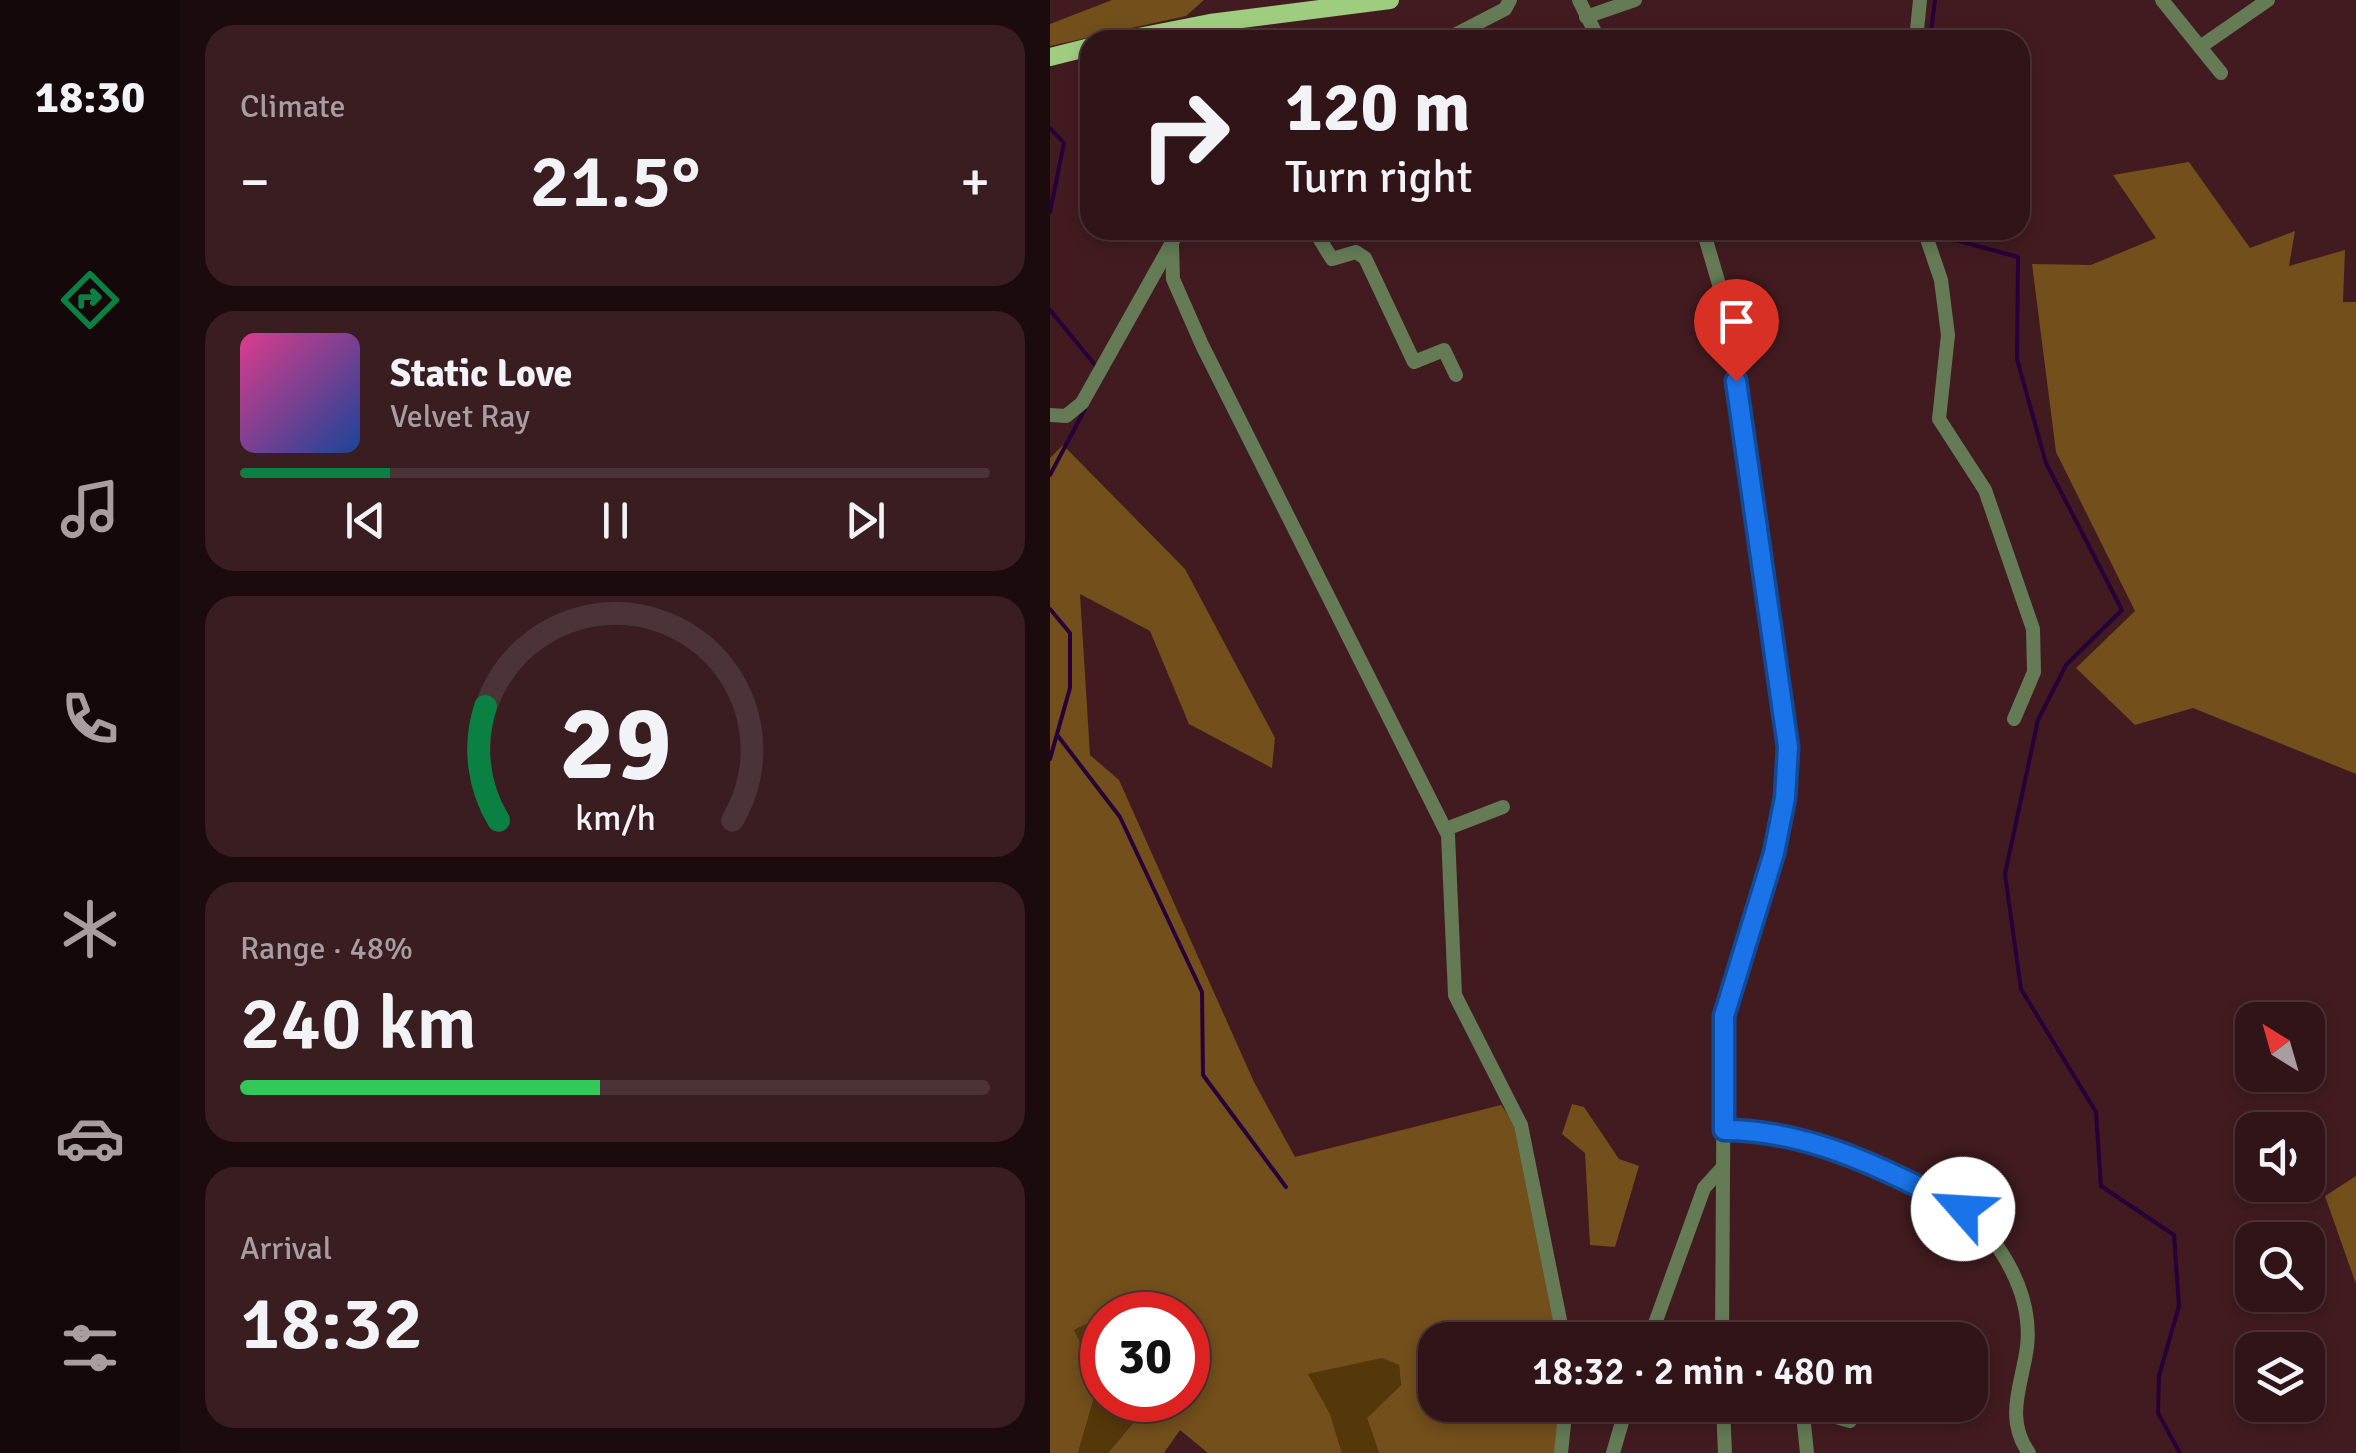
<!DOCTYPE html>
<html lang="en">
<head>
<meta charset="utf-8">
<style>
	body { margin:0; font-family:Signika,sans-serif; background:#391d21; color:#f1f3f6; height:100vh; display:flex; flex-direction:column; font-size:38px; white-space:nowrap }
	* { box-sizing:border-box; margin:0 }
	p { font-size:32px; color:#a89ea2 }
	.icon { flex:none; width:55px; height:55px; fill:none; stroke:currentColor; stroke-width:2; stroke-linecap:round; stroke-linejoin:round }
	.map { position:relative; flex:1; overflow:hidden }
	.sheet { display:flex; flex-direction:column; gap:25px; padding:25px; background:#1b0b0d; width:870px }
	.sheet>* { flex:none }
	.top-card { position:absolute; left:30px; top:30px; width:950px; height:210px; border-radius:30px; box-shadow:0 5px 15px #0003,0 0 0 2px #4c3337; background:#311418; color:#f1f3f6; overflow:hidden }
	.needle { width:65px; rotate:323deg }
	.controls { position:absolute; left:1185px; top:1002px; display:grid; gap:20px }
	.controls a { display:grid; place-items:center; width:90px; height:90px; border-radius:20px; background:#311418; box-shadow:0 5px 15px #0003,0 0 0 2px #4c3337; font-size:50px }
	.speed { position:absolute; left:30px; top:1292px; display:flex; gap:20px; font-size:50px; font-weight:700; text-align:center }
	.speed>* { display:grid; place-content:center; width:130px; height:130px; border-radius:50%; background:#311418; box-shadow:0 5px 15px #0003,0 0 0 2px #4c3337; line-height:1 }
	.speed .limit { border:15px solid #d22; background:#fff; color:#111 }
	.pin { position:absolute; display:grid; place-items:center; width:85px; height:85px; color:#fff; margin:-102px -42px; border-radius:50% 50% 50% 0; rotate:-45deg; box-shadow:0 0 10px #0007 }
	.pin .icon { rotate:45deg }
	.me { position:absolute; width:110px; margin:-55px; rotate:296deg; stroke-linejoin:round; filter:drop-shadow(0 0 8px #0008) }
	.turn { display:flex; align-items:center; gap:35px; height:210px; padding:0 40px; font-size:45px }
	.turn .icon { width:130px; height:130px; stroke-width:2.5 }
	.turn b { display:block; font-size:70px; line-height:85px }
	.big { font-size:75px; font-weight:600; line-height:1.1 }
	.sheet .widget { flex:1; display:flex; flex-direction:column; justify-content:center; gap:15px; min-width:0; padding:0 35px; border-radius:30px; background:#391d21 }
	.sheet .dial { align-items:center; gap:0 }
	.dial svg { height:260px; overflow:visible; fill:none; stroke:#4c3337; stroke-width:7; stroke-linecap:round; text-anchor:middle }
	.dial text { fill:#f1f3f6; stroke:none }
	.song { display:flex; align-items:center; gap:30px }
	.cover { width:120px; height:120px; border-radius:15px; background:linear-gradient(135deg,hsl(330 70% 55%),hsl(220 70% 35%)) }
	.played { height:10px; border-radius:5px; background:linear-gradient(90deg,#0b8043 20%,#4c3337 20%) }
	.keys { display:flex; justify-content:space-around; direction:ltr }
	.heat { display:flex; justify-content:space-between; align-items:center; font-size:55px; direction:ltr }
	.charge { height:15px; border-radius:8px; background:linear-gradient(90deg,#34c759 48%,#4c3337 0) }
	.trip { position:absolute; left:368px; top:1322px; width:570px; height:100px; border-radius:30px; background:#311418; box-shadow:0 5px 15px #0003,0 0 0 2px #4c3337; font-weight:600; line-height:100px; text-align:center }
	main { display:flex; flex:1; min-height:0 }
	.menu { display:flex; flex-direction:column; width:180px; justify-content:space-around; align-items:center; background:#14080a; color:#a89ea2 }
	.menu .icon { width:70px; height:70px }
	.menu .selected { color:#0b8043 }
	.menu b { font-size:45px; color:#f1f3f6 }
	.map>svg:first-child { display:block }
</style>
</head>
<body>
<main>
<nav class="menu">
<b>18:30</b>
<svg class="icon selected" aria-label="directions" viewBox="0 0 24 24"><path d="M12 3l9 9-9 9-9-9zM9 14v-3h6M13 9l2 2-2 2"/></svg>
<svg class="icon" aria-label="music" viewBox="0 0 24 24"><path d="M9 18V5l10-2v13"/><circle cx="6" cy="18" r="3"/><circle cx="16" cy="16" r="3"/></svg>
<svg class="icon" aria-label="phone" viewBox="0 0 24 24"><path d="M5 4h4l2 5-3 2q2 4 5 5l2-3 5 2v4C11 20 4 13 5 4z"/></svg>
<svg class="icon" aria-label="climate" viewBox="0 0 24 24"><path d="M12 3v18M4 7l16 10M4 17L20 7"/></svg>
<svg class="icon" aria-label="car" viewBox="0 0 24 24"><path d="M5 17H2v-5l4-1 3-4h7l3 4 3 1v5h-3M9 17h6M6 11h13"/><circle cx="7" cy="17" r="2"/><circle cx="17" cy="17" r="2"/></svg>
<svg class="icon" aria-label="filters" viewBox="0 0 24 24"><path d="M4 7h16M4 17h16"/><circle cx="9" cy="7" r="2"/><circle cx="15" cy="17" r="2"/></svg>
</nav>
<section class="sheet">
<div class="widget"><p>Climate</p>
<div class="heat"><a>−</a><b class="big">21.5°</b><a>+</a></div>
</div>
<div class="widget">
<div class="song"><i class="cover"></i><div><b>Static Love</b><p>Velvet Ray</p></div></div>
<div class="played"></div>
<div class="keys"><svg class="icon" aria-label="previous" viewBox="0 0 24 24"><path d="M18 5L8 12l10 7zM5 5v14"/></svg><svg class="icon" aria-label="pause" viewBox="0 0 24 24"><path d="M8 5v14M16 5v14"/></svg><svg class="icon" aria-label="next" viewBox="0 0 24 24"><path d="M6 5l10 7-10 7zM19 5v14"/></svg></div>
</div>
<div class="widget dial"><svg viewBox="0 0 100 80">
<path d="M14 69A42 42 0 1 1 86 69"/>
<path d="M14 69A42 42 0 0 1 10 34" stroke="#0b8043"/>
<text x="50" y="56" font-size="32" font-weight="700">29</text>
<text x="50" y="72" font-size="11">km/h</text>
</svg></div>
<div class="widget"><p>Range · 48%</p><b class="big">240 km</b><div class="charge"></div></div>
<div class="widget"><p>Arrival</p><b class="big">18:32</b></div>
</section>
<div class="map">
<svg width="1306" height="1453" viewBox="0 0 1306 1453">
	<rect width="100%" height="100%" fill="#411b20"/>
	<g fill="#55380a">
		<polygon points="52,1316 52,1400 138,1400 138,1367 155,1385 142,1401 97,1405 58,1453 28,1453 49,1380 24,1330"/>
		<polygon points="332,1357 349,1365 351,1385 317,1418 329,1453 292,1453 280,1414 258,1374"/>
	</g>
	<g fill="#724f1b">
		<polygon points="62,0 154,0 136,16 0,46 0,24"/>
		<polygon points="1139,162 1200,248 1245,231 1239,266 1295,250 1293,302 1306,302 1306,774 1143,708 1085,725 1026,668 1085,611 1006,452 982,264 1041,265 1106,238 1063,175"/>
		<polygon points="13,445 135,569 225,738 222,768 139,724 100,631 30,594 40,755 69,780 204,1082 245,1157 451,1105 467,1127 507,1340 385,1340 385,1405 512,1405 509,1453 329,1453 317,1418 351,1385 349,1365 332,1358 258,1374 280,1414 292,1453 158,1453 130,1430 114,1453 58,1453 98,1405 142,1401 155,1385 138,1367 138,1315 87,1315 76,1304 24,1330 49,1380 28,1453 0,1453 0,458"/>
		<polygon points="522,1104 534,1107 569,1159 589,1166 565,1247 540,1245 535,1153 512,1134"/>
		<polygon points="1306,1176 1306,1284 1275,1196"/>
	</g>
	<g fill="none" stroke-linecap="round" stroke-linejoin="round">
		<g stroke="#280039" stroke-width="4">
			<polyline points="880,40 885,0"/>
			<polyline points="0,128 14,143 0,212"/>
			<polyline points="894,230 898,238 968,257 967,359 996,463 1072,610 1016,665 988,720 955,874 971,989 1046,1112 1051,1186 1124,1235 1129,1306 1109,1376 1108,1413 1130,1453"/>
			<polyline points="0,310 46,366"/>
			<polyline points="0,475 35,409"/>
			<polyline points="0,609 20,633 20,688 0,759"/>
			<polyline points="8,736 70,817 152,992 153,1075 236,1187"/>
		</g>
		<g stroke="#647b56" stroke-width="14">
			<polyline points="529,0 549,40"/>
			<polyline points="1112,0 1171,73"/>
			<polyline points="536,17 585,0"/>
			<polyline points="395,40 455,9 460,0"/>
			<polyline points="866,40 870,0"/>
			<polyline points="1150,47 1218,0"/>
			<polyline points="264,230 282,259 306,252 315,258 364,362 394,350 406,375"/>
			<polyline points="653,230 676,308 737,747 735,798 724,853 674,1016 672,1340"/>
			<polyline points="874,230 891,280 898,335 889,419 935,490 983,629 984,672 964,719"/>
			<polyline points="122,245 123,279 152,345 398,835 405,995 471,1125 514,1340"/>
			<polyline points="0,415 16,416 32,403 129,230"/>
			<polyline points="396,829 453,807"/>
			<path d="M673 1130C761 1130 836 1170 913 1209 952 1242 983 1295 977 1347 972 1385 954 1418 979 1453"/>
			<polyline points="599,1340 654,1188 673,1167"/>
			<polyline points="673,1405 675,1453"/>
			<polyline points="752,1405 757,1453"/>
			<polyline points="753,1415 776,1414 800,1421"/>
			<polyline points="511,1453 516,1405"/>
			<polyline points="563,1453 577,1405"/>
		</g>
		<g stroke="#9fcd7f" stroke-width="18">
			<polyline points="73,40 160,23 340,0"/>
			<polyline points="0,57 40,47"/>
		</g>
	</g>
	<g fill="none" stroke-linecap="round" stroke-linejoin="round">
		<g stroke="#114b97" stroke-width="25">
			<path id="route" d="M686 381 738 747 735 798 724 853 674 1016V1130C761 1130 836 1170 913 1209"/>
		</g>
		<use href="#route" stroke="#1a73e8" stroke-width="18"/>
	</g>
</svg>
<div class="controls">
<a><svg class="needle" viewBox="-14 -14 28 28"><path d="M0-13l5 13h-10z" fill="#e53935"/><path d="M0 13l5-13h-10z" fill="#a89ea2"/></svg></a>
<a><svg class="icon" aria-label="sound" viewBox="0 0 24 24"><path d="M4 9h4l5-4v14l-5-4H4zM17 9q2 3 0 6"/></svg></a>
<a><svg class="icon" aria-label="search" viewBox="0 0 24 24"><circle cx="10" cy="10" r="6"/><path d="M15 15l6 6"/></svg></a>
<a><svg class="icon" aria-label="layers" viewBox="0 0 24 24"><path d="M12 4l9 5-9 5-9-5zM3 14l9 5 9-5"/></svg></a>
</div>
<div class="speed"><div class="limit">30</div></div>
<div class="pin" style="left:686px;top:381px;background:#d93025"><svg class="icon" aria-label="arrive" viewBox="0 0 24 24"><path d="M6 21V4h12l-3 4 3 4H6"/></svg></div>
<svg class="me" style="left:913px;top:1209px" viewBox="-20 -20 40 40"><circle r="19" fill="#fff"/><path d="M0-13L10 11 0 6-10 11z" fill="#1a73e8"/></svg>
<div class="trip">18:32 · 2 min · 480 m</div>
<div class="top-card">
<div class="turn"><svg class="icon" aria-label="right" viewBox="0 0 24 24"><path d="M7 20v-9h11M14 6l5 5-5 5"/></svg><div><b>120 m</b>Turn right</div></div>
</div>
</div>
</main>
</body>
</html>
